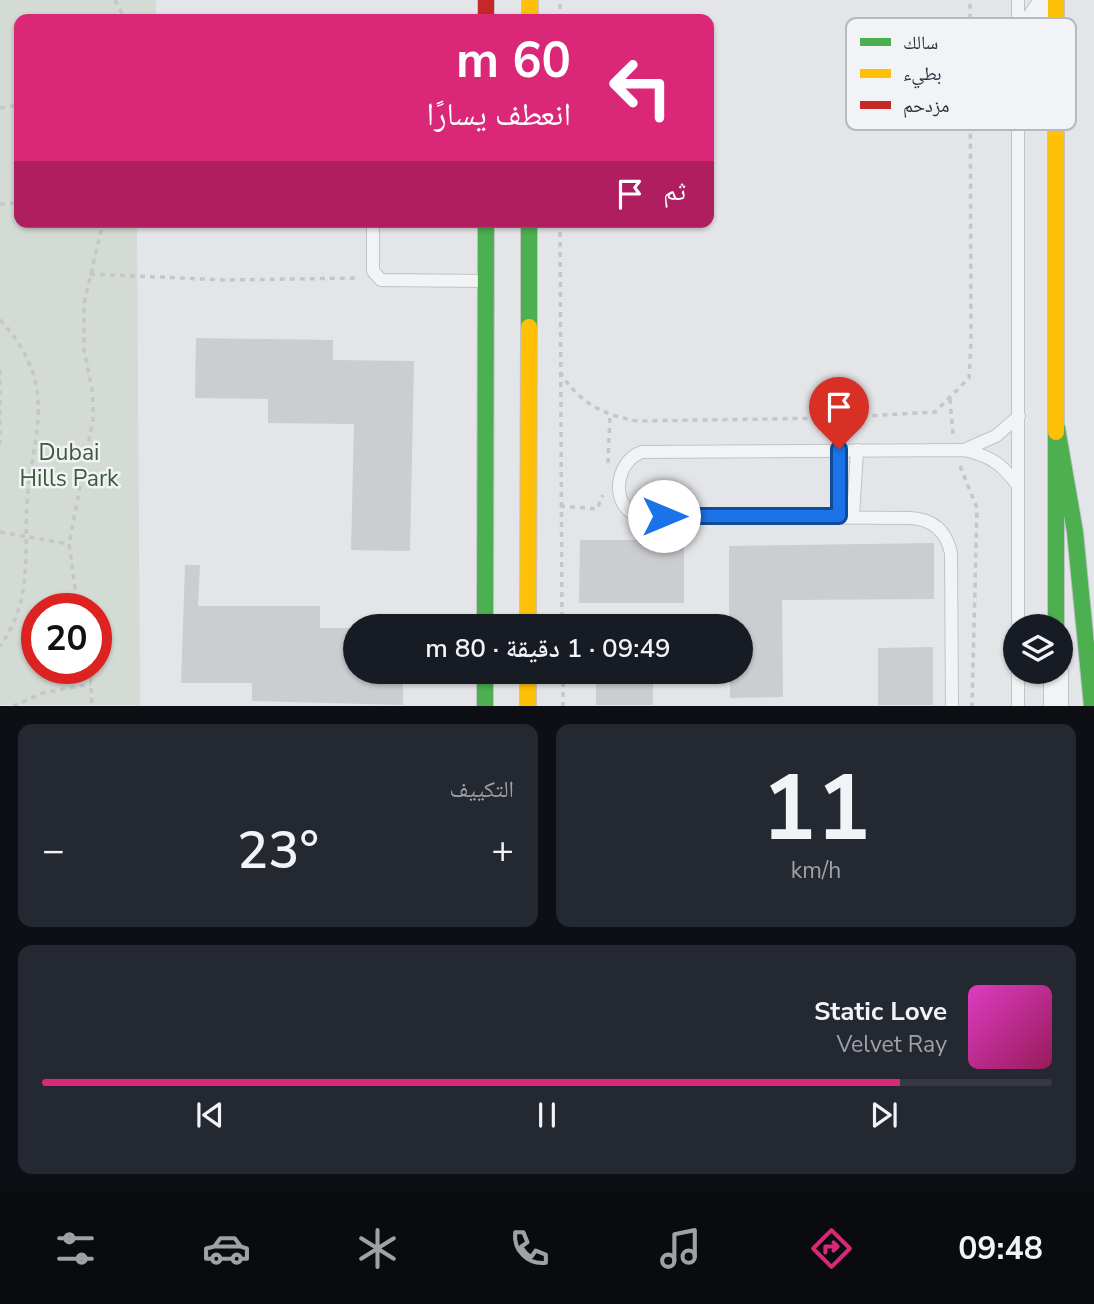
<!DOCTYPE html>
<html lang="ar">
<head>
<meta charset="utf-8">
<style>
	body { margin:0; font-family:"Nunito Sans","Noto Naskh Arabic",sans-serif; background:#242831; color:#f1f3f6; direction:rtl; height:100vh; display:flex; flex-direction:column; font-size:26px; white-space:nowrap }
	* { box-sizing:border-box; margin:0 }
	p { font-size:23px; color:#9ea1a6 }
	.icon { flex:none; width:38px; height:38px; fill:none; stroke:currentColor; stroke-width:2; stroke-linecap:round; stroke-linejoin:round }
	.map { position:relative; height:706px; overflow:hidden; direction:ltr }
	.side { display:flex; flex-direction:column; gap:18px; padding:18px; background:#0d0f14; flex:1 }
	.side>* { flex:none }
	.banner { position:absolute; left:14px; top:14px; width:700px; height:214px; border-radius:14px; box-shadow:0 2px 5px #0004; direction:rtl; background:#db2777; color:#fff; overflow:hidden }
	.buttons { position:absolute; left:1003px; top:614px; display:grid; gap:14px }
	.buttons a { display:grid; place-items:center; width:70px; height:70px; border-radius:50%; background:#171b24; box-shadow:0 2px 5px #0004; font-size:35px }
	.speed { position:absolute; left:21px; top:593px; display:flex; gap:14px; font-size:35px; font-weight:700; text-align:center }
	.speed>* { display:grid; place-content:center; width:91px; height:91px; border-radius:50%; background:#171b24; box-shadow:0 2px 5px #0004; line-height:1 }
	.speed .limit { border:10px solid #d22; background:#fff; color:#111 }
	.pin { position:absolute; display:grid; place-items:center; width:60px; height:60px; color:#fff; margin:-72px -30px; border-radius:50% 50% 50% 0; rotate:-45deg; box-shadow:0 0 7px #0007 }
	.pin .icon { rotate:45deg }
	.me { position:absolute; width:77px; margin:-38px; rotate:90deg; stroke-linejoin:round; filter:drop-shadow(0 0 5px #0008) }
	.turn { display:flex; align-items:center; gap:24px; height:147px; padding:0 28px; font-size:32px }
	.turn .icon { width:91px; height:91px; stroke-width:2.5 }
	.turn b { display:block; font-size:49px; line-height:60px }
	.then { display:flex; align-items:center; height:66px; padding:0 28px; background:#0003; gap:14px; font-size:26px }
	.big { font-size:52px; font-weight:600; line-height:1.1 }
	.side .card { flex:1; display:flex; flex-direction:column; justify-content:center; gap:10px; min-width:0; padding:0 24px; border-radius:14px; background:#242831 }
	.side .dial { align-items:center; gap:0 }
	.dial b { font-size:91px; line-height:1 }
	.song { display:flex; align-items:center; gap:21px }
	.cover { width:84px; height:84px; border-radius:10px; background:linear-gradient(135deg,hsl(310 70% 55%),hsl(330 70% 35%)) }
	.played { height:7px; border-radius:4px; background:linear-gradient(90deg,#db2777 85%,#363941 85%) }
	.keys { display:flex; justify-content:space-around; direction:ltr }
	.heat { display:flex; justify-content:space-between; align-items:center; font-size:38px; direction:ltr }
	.side .tiles { flex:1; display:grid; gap:18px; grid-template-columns:1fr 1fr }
	.card:last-child { grid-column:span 2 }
	.trip { position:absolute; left:343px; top:614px; width:410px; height:70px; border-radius:35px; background:#171b24; box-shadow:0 2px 5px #0004; font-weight:600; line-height:70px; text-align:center; direction:rtl }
	.tab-bar { display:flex; height:112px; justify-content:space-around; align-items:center; background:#090b0e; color:#9ea1a6 }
	.tab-bar .icon { width:49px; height:49px }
	.tab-bar .on { color:#db2777 }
	.tab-bar b { font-size:32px; color:#f1f3f6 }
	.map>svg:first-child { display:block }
</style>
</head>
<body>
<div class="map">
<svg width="1094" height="706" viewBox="0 0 1094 706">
	<rect width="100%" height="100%" fill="#e3e5e8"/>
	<path fill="#d3dbd4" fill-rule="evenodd" d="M0 0H156V19H19V222H137L140 705H0ZM37 609H96V668H37Z"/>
	<g fill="#cbcdd0">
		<polygon points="196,338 333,340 333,360 414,361 410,551 351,550 354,424 268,423 268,399 195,398"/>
		<polygon points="580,540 684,540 684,603 579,603"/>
		<polygon points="934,543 934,599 782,600 783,697 730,698 730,672 740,672 740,626 729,626 729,546"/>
		<polygon points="185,565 200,565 198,606 320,606 320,628 355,628 355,672 403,672 403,705 252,701 252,683 181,683"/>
		<polygon points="933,647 933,705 878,705 878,648"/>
		<rect x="596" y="672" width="57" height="33"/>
	</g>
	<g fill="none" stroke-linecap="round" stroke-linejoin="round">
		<g stroke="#c1c3c6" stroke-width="14">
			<g id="lane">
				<polyline points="373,222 373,271 381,280 486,281"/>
				<polyline points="964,450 996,436 1019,416"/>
				<polyline points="839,516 839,449"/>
				<polyline points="853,517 857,450"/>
				<polyline points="1018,626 1018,0"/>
				<polyline points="1018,672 1018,706"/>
				<path d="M952 706 951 553C946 530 932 519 910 518L639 516C609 507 615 461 642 452L964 450C991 456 1002 464 1018 486"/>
			</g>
		</g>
		<g stroke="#c1c3c6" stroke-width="26">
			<g id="street">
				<polyline points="1018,42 1047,0"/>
				<polyline points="1056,706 1056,672"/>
			</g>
		</g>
		<g stroke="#c1c3c6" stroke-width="18">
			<g id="fast">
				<polyline points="529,327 529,222"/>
				<polyline points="1057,428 1075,532 1092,706"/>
				<polyline points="1056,432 1056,626"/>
				<polyline points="485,626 486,222"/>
				<polyline points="485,672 485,706"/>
			</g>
		</g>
		<g stroke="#c1c3c6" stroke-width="18">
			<g id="slow">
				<polyline points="530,0 530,19"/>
				<polyline points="1056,0 1056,432"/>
				<polyline points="528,626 529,327"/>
				<polyline points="528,672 528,706"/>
			</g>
		</g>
		<g stroke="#c1c3c6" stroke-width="18">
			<polyline id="jam" points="486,0 486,19"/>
		</g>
		<g stroke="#c4c6c9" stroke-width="3.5" stroke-dasharray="5 5" stroke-linecap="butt">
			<polyline points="115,0 125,19"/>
			<polyline points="560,19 560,0"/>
			<polyline points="0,108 19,105"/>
			<polyline points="0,204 19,203"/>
			<polyline points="560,222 562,626"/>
			<polyline points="90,274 225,280 360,278"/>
			<path d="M0 320C16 336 29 358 35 380 44 418 32 453 28 491 22 548 36 596 0 646"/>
			<polyline points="0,370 0,444"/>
			<path d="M560 372C578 402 603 415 637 421L833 418 935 412 969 378 971 343 970 0"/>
			<polyline points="950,399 953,435"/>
			<polyline points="608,463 610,416"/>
			<polyline points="960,466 977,508 972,706"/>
			<polyline points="560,506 597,509 603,495"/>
			<polyline points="0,532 69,544"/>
			<polyline points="78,609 69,544 93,419 93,395 84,349 84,304 103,222"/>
			<polyline points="90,668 92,706"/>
			<polyline points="563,672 563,706"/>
			<polyline points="13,706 43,693 91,684"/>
		</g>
		<use href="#lane" stroke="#f2f3f4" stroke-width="12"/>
		<use href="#street" stroke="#f2f3f4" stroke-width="24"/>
		<use href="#fast" stroke="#4caf50" stroke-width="16"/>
		<use href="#slow" stroke="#ffc107" stroke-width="16"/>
		<use href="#jam" stroke="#c62828" stroke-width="16"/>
	</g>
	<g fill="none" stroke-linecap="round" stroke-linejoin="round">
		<g stroke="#114b97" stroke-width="18">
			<polyline id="route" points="664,516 839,516 839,449"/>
		</g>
		<use href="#route" stroke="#1a73e8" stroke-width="12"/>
	</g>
	<g text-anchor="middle" stroke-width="5" stroke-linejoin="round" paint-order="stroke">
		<g font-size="23" fill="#3d5a3a" stroke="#f1f3f6">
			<text x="69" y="460">Dubai<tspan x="69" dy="26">Hills Park</tspan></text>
		</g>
	</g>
	<rect x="846" y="18" width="230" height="112" rx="10" fill="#f1f3f6" stroke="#b6b9bf" stroke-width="2"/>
	<rect x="860" y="38" width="31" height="8" fill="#4caf50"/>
	<rect x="860" y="69" width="31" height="9" fill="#ffc107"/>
	<rect x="860" y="101" width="31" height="8" fill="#c62828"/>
	<g font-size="19" fill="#2b313f">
		<text x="903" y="49">سالك</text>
		<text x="903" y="80">بطيء</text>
		<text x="903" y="112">مزدحم</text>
	</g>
</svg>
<div class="buttons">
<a><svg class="icon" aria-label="layers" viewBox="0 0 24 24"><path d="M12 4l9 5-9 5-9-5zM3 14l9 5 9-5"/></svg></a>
</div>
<div class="speed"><div class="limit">20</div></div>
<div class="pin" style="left:839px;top:449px;background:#d93025"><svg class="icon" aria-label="arrive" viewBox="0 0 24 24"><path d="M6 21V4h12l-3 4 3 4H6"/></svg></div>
<svg class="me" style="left:664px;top:516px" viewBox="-20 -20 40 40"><circle r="19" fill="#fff"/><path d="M0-13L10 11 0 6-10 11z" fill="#1a73e8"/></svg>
<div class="trip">09:49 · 1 دقيقة · 80 m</div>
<div class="banner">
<div class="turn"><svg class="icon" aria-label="left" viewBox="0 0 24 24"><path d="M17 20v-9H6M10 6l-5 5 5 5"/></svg><div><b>60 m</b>انعطف يسارًا</div></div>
<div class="then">ثم<svg class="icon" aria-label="arrive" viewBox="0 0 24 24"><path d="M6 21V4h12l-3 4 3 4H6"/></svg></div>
</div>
</div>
<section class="side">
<div class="tiles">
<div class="card dial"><b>11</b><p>km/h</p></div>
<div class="card"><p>التكييف</p>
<div class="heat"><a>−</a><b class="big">23°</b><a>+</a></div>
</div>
<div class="card">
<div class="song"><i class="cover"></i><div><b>Static Love</b><p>Velvet Ray</p></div></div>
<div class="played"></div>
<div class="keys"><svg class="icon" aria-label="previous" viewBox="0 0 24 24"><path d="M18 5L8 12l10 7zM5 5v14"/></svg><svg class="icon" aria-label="pause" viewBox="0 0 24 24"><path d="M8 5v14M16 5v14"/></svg><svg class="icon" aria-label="next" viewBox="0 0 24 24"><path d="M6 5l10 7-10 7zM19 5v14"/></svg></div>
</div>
</div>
</section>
<nav class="tab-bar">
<b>09:48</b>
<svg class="icon on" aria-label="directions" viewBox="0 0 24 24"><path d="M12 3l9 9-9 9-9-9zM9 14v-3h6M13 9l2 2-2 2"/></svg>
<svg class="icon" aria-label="music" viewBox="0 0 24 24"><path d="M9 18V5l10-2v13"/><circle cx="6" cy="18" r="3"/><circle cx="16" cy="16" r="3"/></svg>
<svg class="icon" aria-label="phone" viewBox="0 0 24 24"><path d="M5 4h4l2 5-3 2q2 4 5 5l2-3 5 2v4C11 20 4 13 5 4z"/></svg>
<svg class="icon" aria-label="climate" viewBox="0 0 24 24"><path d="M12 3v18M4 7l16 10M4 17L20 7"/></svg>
<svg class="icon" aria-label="car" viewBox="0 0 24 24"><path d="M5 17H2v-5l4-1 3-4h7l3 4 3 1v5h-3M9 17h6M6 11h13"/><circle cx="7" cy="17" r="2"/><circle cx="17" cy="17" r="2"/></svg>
<svg class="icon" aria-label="filters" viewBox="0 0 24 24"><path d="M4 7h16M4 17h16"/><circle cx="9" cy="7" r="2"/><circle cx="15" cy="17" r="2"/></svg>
</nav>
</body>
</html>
